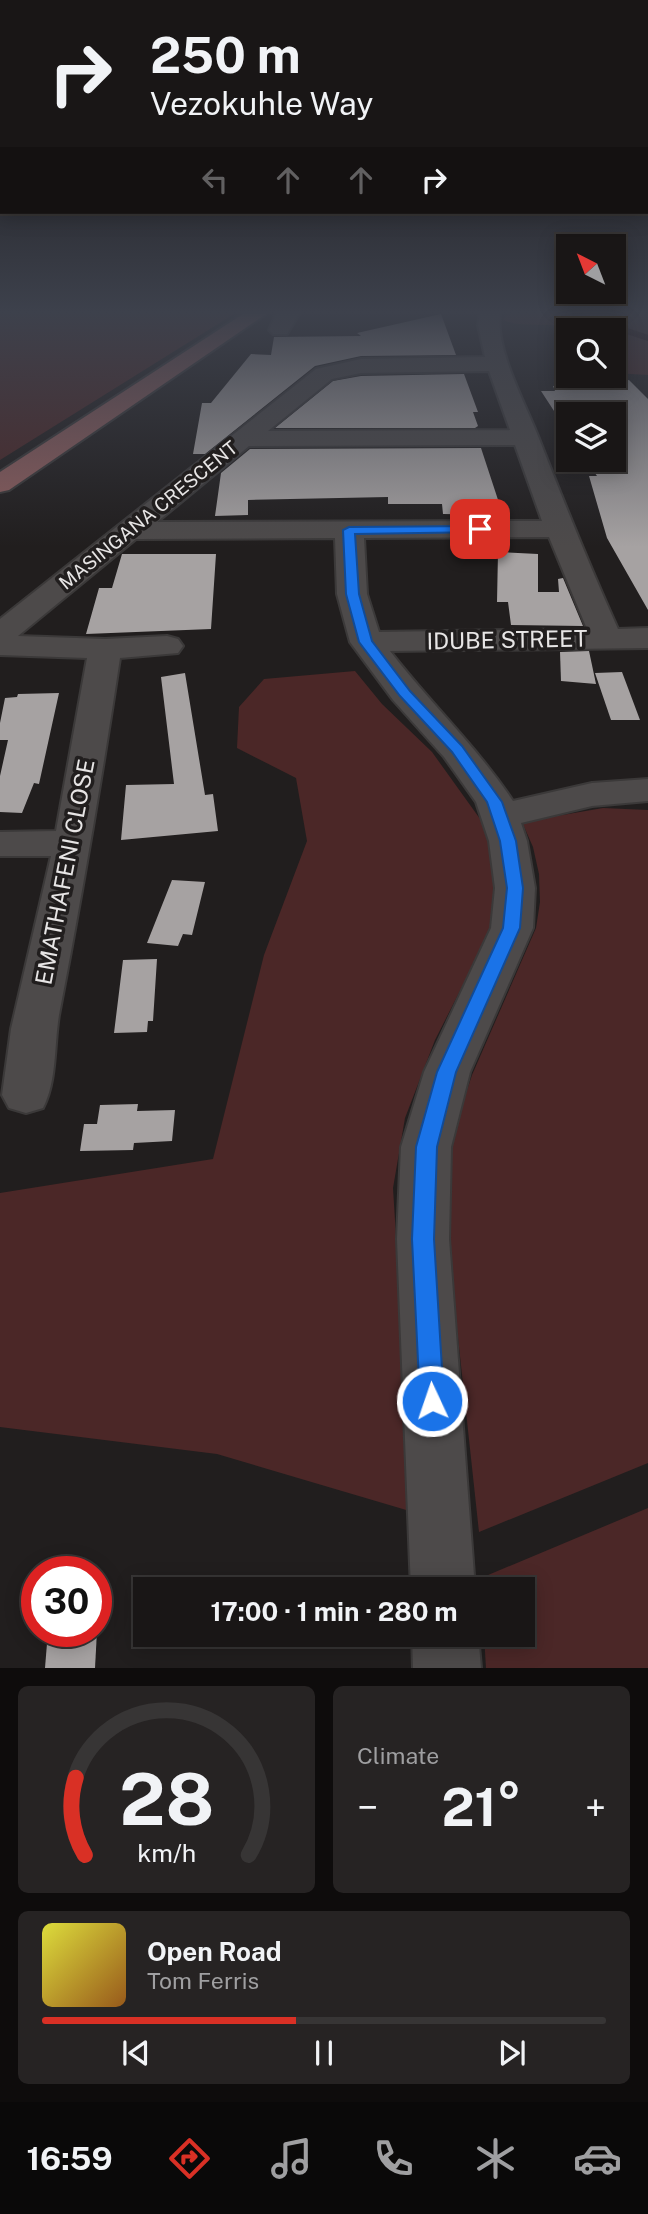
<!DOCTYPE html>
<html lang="en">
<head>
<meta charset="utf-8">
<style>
	body { margin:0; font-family:"Public Sans",sans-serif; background:#262323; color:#f1f3f6; height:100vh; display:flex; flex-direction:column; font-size:26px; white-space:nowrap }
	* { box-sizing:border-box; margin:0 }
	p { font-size:23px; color:#9f9fa1 }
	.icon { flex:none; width:38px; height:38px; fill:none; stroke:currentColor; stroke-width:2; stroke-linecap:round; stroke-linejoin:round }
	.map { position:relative; height:1668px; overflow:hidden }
	.sheet { display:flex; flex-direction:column; gap:18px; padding:18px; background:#0e0c0c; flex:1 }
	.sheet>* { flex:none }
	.hud { position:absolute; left:0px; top:0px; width:649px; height:214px; box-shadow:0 4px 18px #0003,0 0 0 2px #373535; background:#191616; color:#f1f3f6; overflow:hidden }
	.needle { width:46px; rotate:318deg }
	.fabs { position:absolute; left:556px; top:234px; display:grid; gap:14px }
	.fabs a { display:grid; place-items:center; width:70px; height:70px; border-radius:0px; background:#191616; box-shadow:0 4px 18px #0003,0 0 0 2px #373535; font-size:35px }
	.speed { position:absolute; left:21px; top:1556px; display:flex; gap:14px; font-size:35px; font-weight:700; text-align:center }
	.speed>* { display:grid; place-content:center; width:91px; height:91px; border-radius:50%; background:#191616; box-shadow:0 4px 18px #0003,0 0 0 2px #373535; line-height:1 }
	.speed .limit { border:10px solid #d22; background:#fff; color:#111 }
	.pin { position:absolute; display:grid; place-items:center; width:60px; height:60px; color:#fff; margin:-30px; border-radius:14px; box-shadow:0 4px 10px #0006 }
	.me { position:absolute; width:77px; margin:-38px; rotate:357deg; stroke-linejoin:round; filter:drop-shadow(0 0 5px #0008) }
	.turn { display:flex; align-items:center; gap:24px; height:147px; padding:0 35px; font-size:32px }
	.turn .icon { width:91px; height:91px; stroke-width:2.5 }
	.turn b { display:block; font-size:49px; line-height:60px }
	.lanes { display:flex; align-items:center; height:66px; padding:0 35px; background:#0003; justify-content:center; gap:35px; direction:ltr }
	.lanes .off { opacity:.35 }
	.big { font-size:52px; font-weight:700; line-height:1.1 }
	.sheet .widget { flex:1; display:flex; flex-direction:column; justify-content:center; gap:10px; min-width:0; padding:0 24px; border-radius:10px; background:#262323 }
	.sheet .dial { align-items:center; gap:0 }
	.dial svg { height:182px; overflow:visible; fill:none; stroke:#373535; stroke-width:7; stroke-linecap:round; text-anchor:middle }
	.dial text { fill:#f1f3f6; stroke:none }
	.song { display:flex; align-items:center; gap:21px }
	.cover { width:84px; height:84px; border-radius:10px; background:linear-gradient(135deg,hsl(60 70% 55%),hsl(30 70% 35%)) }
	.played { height:7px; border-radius:4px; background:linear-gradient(90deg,#d93025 45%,#373535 45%) }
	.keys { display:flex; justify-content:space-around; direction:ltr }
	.heat { display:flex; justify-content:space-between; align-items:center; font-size:38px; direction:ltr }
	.sheet .tiles { flex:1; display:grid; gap:18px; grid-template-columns:1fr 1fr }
	.widget:last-child { grid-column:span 2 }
	.trip { position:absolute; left:133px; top:1577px; width:402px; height:70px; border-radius:0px; background:#191616; box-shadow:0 4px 18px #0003,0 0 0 2px #373535; font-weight:700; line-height:70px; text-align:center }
	.dock { display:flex; height:112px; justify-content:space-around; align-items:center; background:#0a0909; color:#9f9fa1 }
	.dock .icon { width:49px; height:49px }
	.dock .current { color:#d93025 }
	.dock b { font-size:32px; color:#f1f3f6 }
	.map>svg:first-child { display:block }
</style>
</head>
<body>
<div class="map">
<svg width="648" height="1668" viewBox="0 0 648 1668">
	<rect width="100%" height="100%" fill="#211e1e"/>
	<g fill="#4b2727">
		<polygon points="0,314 234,314 0,460"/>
		<path d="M507 314H648V375L614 373V331H572C556 319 526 330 503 320Z"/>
		<polygon points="355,671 382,704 432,752 488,830 497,852 497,918 435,1040 405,1118 393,1188 413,1512 217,1454 0,1427 0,1193 213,1159 264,955 307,841 296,778 237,748 239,707 264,679"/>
		<polygon points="603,808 648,810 648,1463 479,1532 448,1245 448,1181 455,1127 472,1075 536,928 540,902 539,874 533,847 522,822"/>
		<polygon points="648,1508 648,1668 486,1668 484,1635 523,1634 523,1589 482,1589 481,1578"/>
	</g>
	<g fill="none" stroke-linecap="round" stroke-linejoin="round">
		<polyline stroke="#230002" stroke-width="6" points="575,314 648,338"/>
	</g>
	<g fill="#a6a2a2">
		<polygon points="441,314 456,355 361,356 315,366 205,454 193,454 202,403 211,403 251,354 271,355 274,337 361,336 357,333"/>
		<polygon points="464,374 478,412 473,412 478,426 475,428 275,428 333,381 361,376"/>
		<polygon points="629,380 648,399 648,610 607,538 589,476 597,476 586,460 614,460 614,415 569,415 569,434 541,391 555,391 553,386"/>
		<polygon points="481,448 503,515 443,514 442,504 388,504 388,497 248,500 248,515 215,516 221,473 250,449"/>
		<polygon points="498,552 538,554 538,592 559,592 558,579 563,578 583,626 511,625 508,602 497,602"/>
		<polygon points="122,554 216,554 211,629 86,634 99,588 112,588"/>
		<polygon points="589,651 596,684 561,681 560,652"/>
		<polygon points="622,672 640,720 611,720 595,673"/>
		<polygon points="185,673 205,795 213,794 218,831 121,840 126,785 174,784 161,677"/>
		<polygon points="59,693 39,784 34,783 22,813 0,812 0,776 8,740 0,740 0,723 5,698 17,697 18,694"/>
		<polygon points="172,880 205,882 192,935 183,934 178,946 147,943"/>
		<polygon points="157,959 153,1021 148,1021 147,1032 114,1033 123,960"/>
		<polygon points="138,1104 137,1111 175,1110 172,1141 134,1143 133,1150 80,1151 84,1124 97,1124 100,1105"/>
		<polygon points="48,1631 97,1631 95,1668 45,1668"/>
	</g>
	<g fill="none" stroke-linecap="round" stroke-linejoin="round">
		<g stroke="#3b3939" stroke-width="4">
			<g id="minor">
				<polygon points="276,314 299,314 287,334 273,334 269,330"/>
				<path d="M480 314H500C495 348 525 403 538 436 563 500 589 565 618 629L648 628V648L390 651C430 703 477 747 513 801L592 783 648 779V801L592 806 521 823 527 841 535 888 533 928 470 1072 451 1147 449 1239 475 1589H411L397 1239 401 1147 424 1072 491 928 495 888 489 841 476 802 444 757 393 700 350 642 337 594 335 538 136 539 18 636 105 639 167 636 178 639 183 646 178 653 120 658C102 777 82 896 59 1015 54 1045 57 1081 43 1108L26 1113 9 1108 2 1095 11 1029 51 856H0V832L56 831 87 658 0 655V619L316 369 361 359 485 357 478 325ZM489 371 510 430 268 431 332 379 361 373ZM515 445 542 521 157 522 249 446ZM549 537 587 629 379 632 367 594 364 538Z"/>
				<polygon points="412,1634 478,1634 481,1668 413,1668"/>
			</g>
		</g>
		<g stroke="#3b3939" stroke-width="4">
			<polygon id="major" points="243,314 266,314 9,490 0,492 0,472"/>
		</g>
		<use href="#minor" fill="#4d4a4a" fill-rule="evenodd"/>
		<use href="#major" fill="#8c5d5d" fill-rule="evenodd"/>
	</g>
	<linearGradient id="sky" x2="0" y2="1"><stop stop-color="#121010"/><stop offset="0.57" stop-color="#3d414c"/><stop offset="1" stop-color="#3d414c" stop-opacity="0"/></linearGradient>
	<rect width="648" height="547" fill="url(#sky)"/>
	<polygon fill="#1a73e8" stroke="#114b97" stroke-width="2" points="480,526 486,529 484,532 355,534 359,594 372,641 410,691 462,746 502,802 516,841 523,888 520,928 456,1072 437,1147 434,1239 444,1401 441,1409 432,1412 424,1409 420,1401 412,1239 416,1147 437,1072 503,928 507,888 500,841 487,802 452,752 400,696 359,642 346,594 343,530 349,527"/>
	<g text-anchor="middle" stroke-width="7" stroke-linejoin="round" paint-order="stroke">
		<g font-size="19" fill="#e7e5e5" stroke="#211e1e">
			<text transform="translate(148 515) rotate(-39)" y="7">MASINGANA CRESCENT</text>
		</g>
		<g font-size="23" fill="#e7e5e5" stroke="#211e1e">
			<text transform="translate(507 640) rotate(-1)" y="8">IDUBE STREET</text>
			<text transform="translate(65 872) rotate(-79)" y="8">EMATHAFENI CLOSE</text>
		</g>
	</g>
</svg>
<div class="fabs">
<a><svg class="needle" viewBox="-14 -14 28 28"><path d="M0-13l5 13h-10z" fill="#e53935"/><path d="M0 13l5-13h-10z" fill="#9f9fa1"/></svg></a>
<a><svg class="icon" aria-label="search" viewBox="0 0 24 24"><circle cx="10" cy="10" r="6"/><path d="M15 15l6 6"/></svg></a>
<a><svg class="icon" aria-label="layers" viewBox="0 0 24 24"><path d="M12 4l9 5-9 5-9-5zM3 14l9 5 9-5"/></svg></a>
</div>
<div class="speed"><div class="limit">30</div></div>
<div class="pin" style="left:480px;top:529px;background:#d93025"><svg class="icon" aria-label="arrive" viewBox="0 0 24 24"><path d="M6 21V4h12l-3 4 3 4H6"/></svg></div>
<svg class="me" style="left:432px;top:1401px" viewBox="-20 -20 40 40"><circle r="17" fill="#1a73e8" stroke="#fff" stroke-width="3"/><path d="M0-11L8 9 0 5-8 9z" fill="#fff"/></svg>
<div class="trip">17:00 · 1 min · 280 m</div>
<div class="hud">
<div class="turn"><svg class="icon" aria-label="right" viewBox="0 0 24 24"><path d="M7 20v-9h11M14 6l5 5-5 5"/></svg><div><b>250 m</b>Vezokuhle Way</div></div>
<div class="lanes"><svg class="icon off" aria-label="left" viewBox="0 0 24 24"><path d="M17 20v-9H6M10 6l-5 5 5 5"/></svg><svg class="icon off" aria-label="ahead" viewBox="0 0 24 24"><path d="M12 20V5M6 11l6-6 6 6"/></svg><svg class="icon off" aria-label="ahead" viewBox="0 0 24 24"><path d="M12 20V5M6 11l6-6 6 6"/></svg><svg class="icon" aria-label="right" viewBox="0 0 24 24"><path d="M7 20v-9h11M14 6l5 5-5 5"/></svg></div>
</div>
</div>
<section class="sheet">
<div class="tiles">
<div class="widget dial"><svg viewBox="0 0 100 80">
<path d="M14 69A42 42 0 1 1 86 69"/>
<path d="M14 69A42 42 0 0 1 10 35" stroke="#d93025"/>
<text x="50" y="56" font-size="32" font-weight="700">28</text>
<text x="50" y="72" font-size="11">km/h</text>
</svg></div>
<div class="widget"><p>Climate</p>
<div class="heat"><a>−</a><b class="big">21°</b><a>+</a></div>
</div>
<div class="widget">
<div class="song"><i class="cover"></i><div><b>Open Road</b><p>Tom Ferris</p></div></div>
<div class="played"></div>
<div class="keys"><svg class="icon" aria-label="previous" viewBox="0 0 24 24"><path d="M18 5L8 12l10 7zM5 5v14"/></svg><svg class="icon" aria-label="pause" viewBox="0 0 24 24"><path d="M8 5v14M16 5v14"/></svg><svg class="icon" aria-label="next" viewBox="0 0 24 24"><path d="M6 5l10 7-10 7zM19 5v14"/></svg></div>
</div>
</div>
</section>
<nav class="dock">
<b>16:59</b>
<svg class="icon current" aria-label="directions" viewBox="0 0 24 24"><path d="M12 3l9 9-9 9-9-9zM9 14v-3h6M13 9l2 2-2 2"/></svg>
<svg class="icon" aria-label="music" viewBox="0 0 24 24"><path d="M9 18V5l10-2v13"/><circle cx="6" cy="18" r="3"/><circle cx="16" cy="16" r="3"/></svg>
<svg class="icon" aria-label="phone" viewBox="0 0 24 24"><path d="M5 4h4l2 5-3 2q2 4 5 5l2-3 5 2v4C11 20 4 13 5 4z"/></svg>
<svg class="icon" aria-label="climate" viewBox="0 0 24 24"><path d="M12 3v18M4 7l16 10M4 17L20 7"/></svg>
<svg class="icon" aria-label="car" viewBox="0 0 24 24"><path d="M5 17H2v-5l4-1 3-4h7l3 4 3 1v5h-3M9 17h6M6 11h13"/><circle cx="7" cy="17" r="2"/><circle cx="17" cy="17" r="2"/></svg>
</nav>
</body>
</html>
